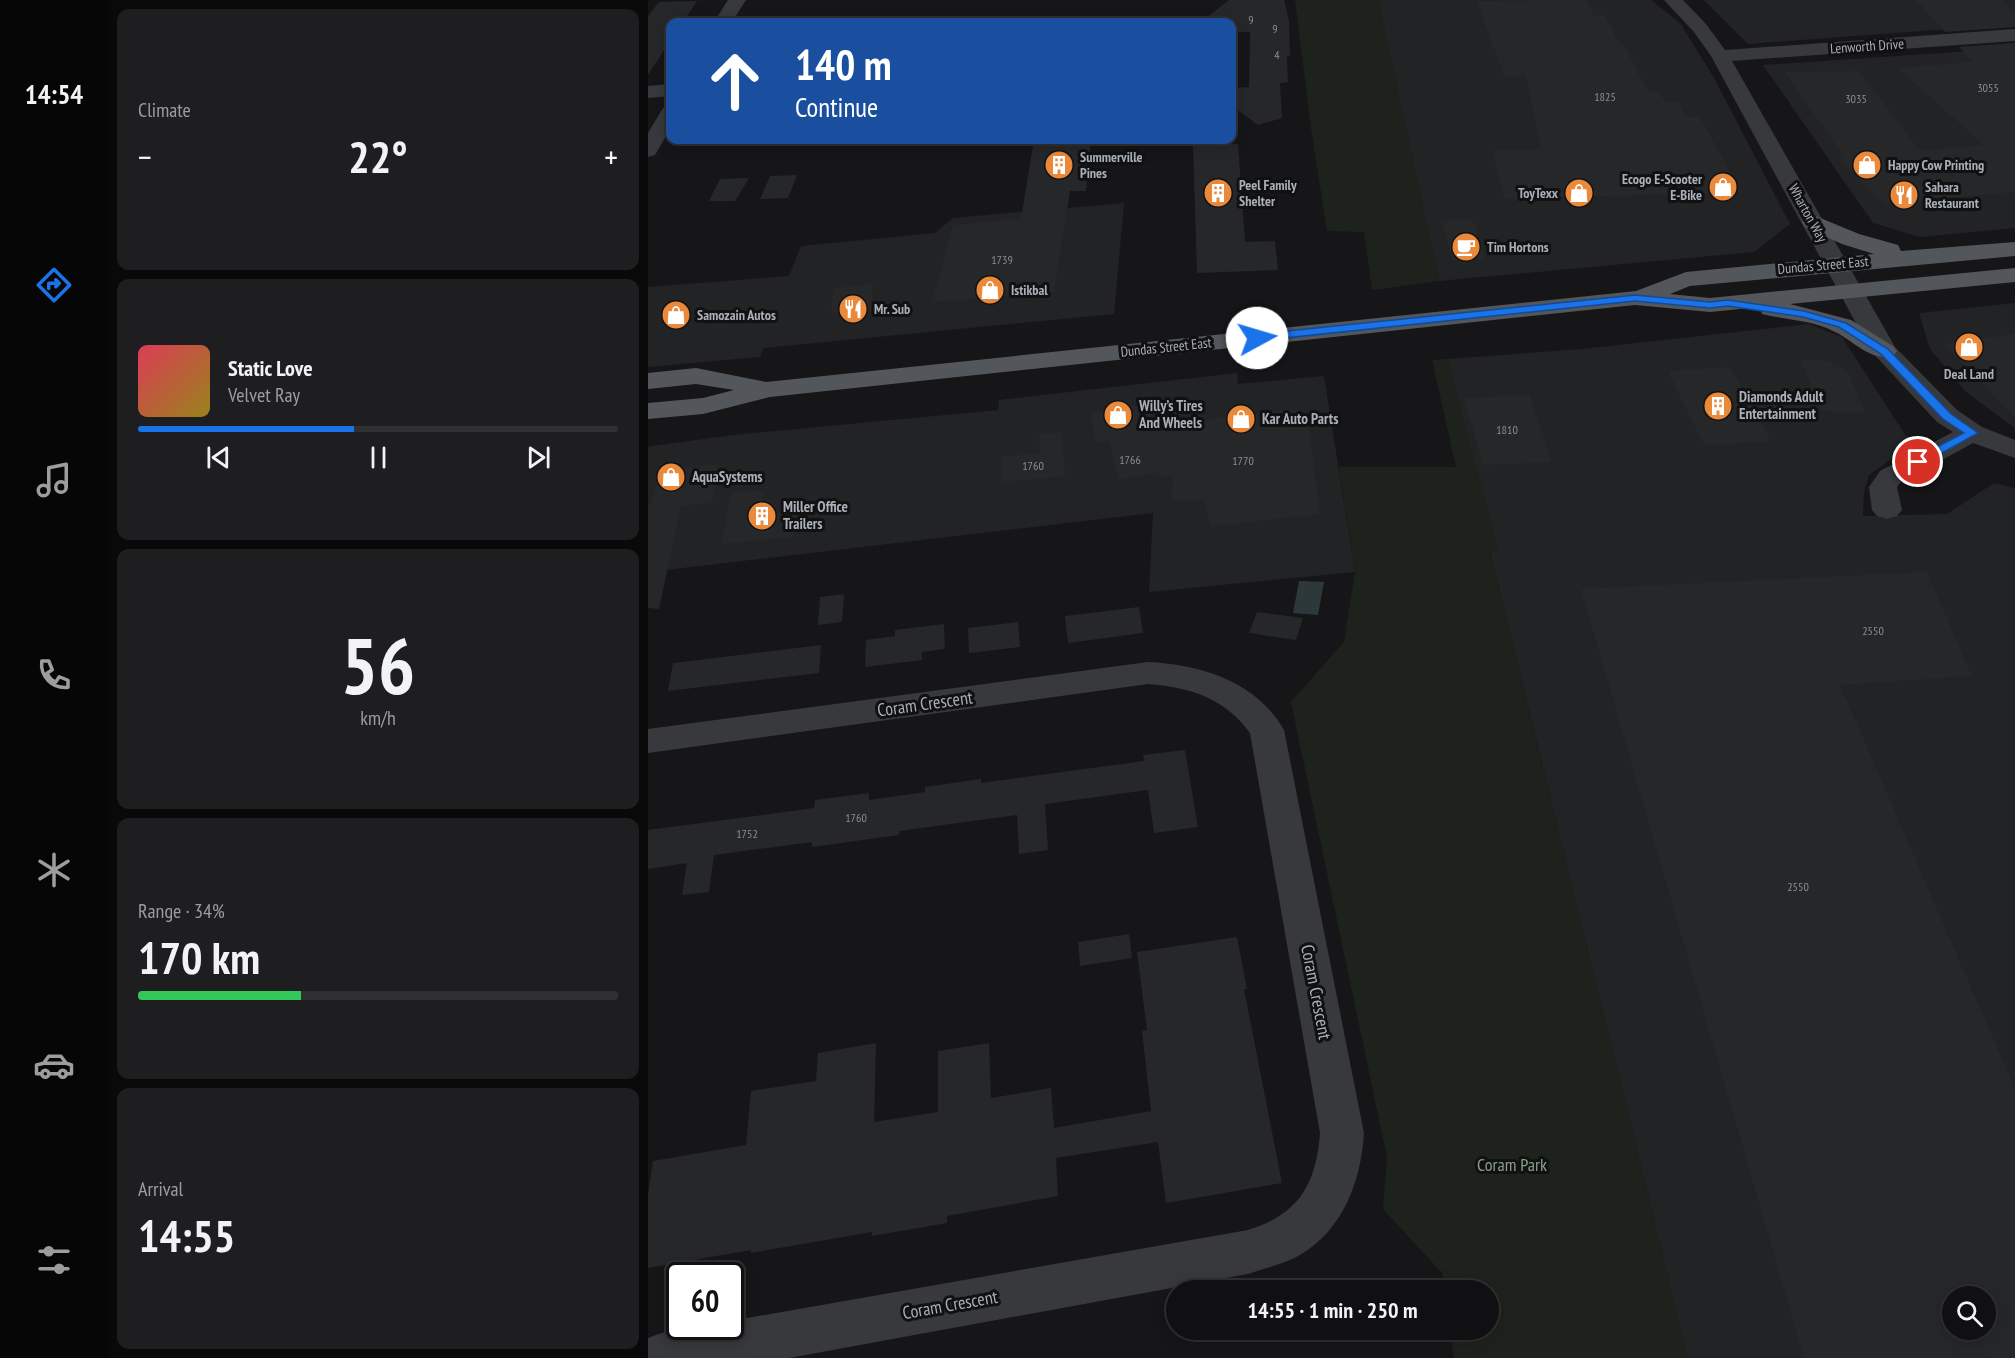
<!DOCTYPE html>
<html lang="en">
<head>
<meta charset="utf-8">
<style>
	body { margin:0; font-family:"PT Sans Narrow",sans-serif; background:#1e1e20; color:#f1f3f6; height:100vh; display:flex; flex-direction:column; font-size:22px; white-space:nowrap }
	* { box-sizing:border-box; margin:0 }
	p { font-size:20px; color:#9c9d9f }
	.icon { flex:none; width:33px; height:33px; fill:none; stroke:currentColor; stroke-width:2; stroke-linecap:round; stroke-linejoin:round }
	.map { position:relative; flex:1; overflow:hidden }
	.drawer { display:flex; flex-direction:column; gap:9px; padding:9px; background:#09090a; width:540px }
	.drawer>* { flex:none }
	.hud { position:absolute; left:18px; top:18px; width:570px; height:126px; border-radius:12px; box-shadow:0 3px 15px #0003,0 0 0 2px #303032; background:#1a4fa0; color:#fff; overflow:hidden }
	.controls { position:absolute; left:1294px; top:1286px; display:grid; gap:12px }
	.controls a { display:grid; place-items:center; width:54px; height:54px; border-radius:50%; background:#101012; box-shadow:0 3px 15px #0003,0 0 0 2px #303032; font-size:30px }
	.speed { position:absolute; left:18px; top:1262px; display:flex; gap:12px; font-size:30px; font-weight:700; text-align:center }
	.speed>* { display:grid; place-content:center; width:78px; height:78px; border-radius:50%; background:#101012; box-shadow:0 3px 15px #0003,0 0 0 2px #303032; line-height:1 }
	.speed .limit { border:3px solid #111; border-radius:9px; background:#fff; color:#111 }
	.pin { position:absolute; display:grid; place-items:center; width:51px; height:51px; color:#fff; margin:-26px; border:3px solid #fff; border-radius:50%; box-shadow:0 2px 6px #0007 }
	.me { position:absolute; width:66px; margin:-33px; rotate:84deg; stroke-linejoin:round; filter:drop-shadow(0 0 4px #0008) }
	.turn { display:flex; align-items:center; gap:21px; height:126px; padding:0 30px; font-size:27px }
	.turn .icon { width:78px; height:78px; stroke-width:2.5 }
	.turn b { display:block; font-size:42px; line-height:51px }
	.big { font-size:45px; font-weight:700; line-height:1.1 }
	.drawer .card { flex:1; display:flex; flex-direction:column; justify-content:center; gap:9px; min-width:0; padding:0 21px; border-radius:12px; background:#1e1e20 }
	.drawer .dial { align-items:center; gap:0 }
	.dial b { font-size:78px; line-height:1 }
	.song { display:flex; align-items:center; gap:18px }
	.cover { width:72px; height:72px; border-radius:9px; background:linear-gradient(135deg,hsl(350 70% 55%),hsl(50 70% 35%)) }
	.played { height:6px; border-radius:3px; background:linear-gradient(90deg,#1a73e8 45%,#303032 45%) }
	.keys { display:flex; justify-content:space-around; direction:ltr }
	.heat { display:flex; justify-content:space-between; align-items:center; font-size:33px; direction:ltr }
	.charge { height:9px; border-radius:4px; background:linear-gradient(90deg,#34c759 34%,#303032 0) }
	.trip { position:absolute; left:518px; top:1280px; width:333px; height:60px; border-radius:30px; background:#101012; box-shadow:0 3px 15px #0003,0 0 0 2px #303032; font-weight:700; line-height:60px; text-align:center }
	main { display:flex; flex:1; min-height:0 }
	.menu { display:flex; flex-direction:column; width:108px; justify-content:space-around; align-items:center; background:#060607; color:#9c9d9f }
	.menu .icon { width:42px; height:42px }
	.menu .on { color:#1a73e8 }
	.menu b { font-size:27px; color:#f1f3f6 }
	.map>svg:first-child { display:block }
</style>
</head>
<body>
<main>
<nav class="menu">
<b>14:54</b>
<svg class="icon on" aria-label="directions" viewBox="0 0 24 24"><path d="M12 3l9 9-9 9-9-9zM9 14v-3h6M13 9l2 2-2 2"/></svg>
<svg class="icon" aria-label="music" viewBox="0 0 24 24"><path d="M9 18V5l10-2v13"/><circle cx="6" cy="18" r="3"/><circle cx="16" cy="16" r="3"/></svg>
<svg class="icon" aria-label="phone" viewBox="0 0 24 24"><path d="M5 4h4l2 5-3 2q2 4 5 5l2-3 5 2v4C11 20 4 13 5 4z"/></svg>
<svg class="icon" aria-label="climate" viewBox="0 0 24 24"><path d="M12 3v18M4 7l16 10M4 17L20 7"/></svg>
<svg class="icon" aria-label="car" viewBox="0 0 24 24"><path d="M5 17H2v-5l4-1 3-4h7l3 4 3 1v5h-3M9 17h6M6 11h13"/><circle cx="7" cy="17" r="2"/><circle cx="17" cy="17" r="2"/></svg>
<svg class="icon" aria-label="filters" viewBox="0 0 24 24"><path d="M4 7h16M4 17h16"/><circle cx="9" cy="7" r="2"/><circle cx="15" cy="17" r="2"/></svg>
</nav>
<section class="drawer">
<div class="card"><p>Climate</p>
<div class="heat"><a>−</a><b class="big">22°</b><a>+</a></div>
</div>
<div class="card">
<div class="song"><i class="cover"></i><div><b>Static Love</b><p>Velvet Ray</p></div></div>
<div class="played"></div>
<div class="keys"><svg class="icon" aria-label="previous" viewBox="0 0 24 24"><path d="M18 5L8 12l10 7zM5 5v14"/></svg><svg class="icon" aria-label="pause" viewBox="0 0 24 24"><path d="M8 5v14M16 5v14"/></svg><svg class="icon" aria-label="next" viewBox="0 0 24 24"><path d="M6 5l10 7-10 7zM19 5v14"/></svg></div>
</div>
<div class="card dial"><b>56</b><p>km/h</p></div>
<div class="card"><p>Range · 34%</p><b class="big">170 km</b><div class="charge"></div></div>
<div class="card"><p>Arrival</p><b class="big">14:55</b></div>
</section>
<div class="map">
<svg width="1367" height="1358" viewBox="0 0 1367 1358">
	<rect width="100%" height="100%" fill="#161618"/>
	<g fill="#222325" fill-rule="evenodd">
		<polygon points="730,0 1003,0 1032,23 1066,78 1142,224 1106,252 791,281"/>
		<polygon points="1056,0 1367,0 1367,24 1100,44"/>
		<polygon points="1367,48 1367,228 1272,237 1225,223 1115,65"/>
		<polygon points="476,203 466,314 116,348 112,357 0,367 0,287 141,276 153,246 287,233 305,218"/>
		<polygon points="1367,303 1367,428 1318,392 1282,349 1271,313"/>
		<path d="M1161 324 1194 337 1267 450 1242 460 1221 475 1216 492 1215 516 1299 514 1346 483 1367 488V1358H1040L842 552 849 550 800 359 933 349ZM1305 1296H1338V1329H1305Z"/>
		<polygon points="589,373 590,384 676,376 707,572 501,592 505,513 0,572 0,447 4,446 85,435 350,410 351,400"/>
	</g>
	<g fill="#1d231c">
		<polygon points="647,0 730,0 791,281 724,290 716,232 679,231 663,128"/>
		<polygon points="800,359 850,550 842,553 1040,1358 806,1358 802,1329 840,1329 840,1290 796,1290 794,1273 735,1209 739,1157 643,702 696,642 707,572 691,467 808,467 784,360"/>
	</g>
	<polygon fill="#2d383b" points="651,581 676,582 670,615 645,613"/>
	<g fill="#262729" fill-rule="evenodd">
		<polygon points="581,0 636,0 641,21 642,56 639,56 640,82 632,83 634,118 610,125 584,106 584,88 601,87 602,32 584,32 584,22 553,22"/>
		<polygon points="938,0 946,16 957,15 971,43 975,43 1000,92 1011,91 1017,102 1030,102 1038,117 1052,117 1093,192 856,199 844,151 893,149 878,75 856,76 829,1"/>
		<polygon points="1268,0 1354,0 1367,13 1367,27 1297,32"/>
		<polygon points="49,1 35,22 22,22 22,41 0,75 0,16 11,2"/>
		<polygon points="1367,43 1367,192 1236,204 1190,158 1196,157 1137,72 1211,71 1272,151 1336,145 1250,68 1325,62 1311,47"/>
		<polygon points="386,140 443,140 438,191 422,191 406,292 284,302 305,225 373,219"/>
		<polygon points="590,144 597,242 627,241 630,270 549,273 545,145"/>
		<polygon points="149,175 140,198 112,199 122,176"/>
		<polygon points="101,178 87,201 61,201 72,179"/>
		<polygon points="825,220 837,259 805,260 793,221"/>
		<polygon points="225,284 223,310 183,313 185,288"/>
		<polygon points="1367,334 1367,417 1296,344"/>
		<polygon points="1152,360 1176,360 1199,370 1217,412 1174,411"/>
		<polygon points="1082,367 1123,441 1056,445 1020,371"/>
		<polygon points="882,395 904,462 835,465 816,398"/>
		<polygon points="504,404 502,426 649,409 648,414 659,413 672,514 563,526 556,499 524,501 525,476 511,477 510,473 470,479 462,441 448,442 442,413"/>
		<polygon points="414,432 417,476 354,482 353,457 392,453 391,434"/>
		<polygon points="71,464 64,503 33,506 11,609 0,608 0,504 2,504 11,470"/>
		<polygon points="116,490 112,515 149,511 145,537 74,544 83,493"/>
		<path d="M1279 572 1324 676 1192 685 1367 1089V1358H1156L933 589ZM1305 1296H1338V1329H1305Z"/>
		<polygon points="196,594 194,622 170,625 172,597"/>
		<polygon points="491,607 495,633 420,643 417,616"/>
		<polygon points="609,612 655,618 648,640 601,633"/>
		<polygon points="370,622 372,647 321,653 320,628"/>
		<polygon points="296,624 297,649 274,652 274,660 217,667 218,640 247,636 247,630"/>
		<polygon points="173,645 171,673 20,691 25,663"/>
		<polygon points="537,750 550,827 506,833 500,790 397,804 400,850 371,854 369,815 251,831 251,835 164,847 164,842 66,855 61,892 34,895 39,863 0,869 0,830 166,808 167,800 221,793 221,800 277,792 277,787 333,779 333,783 496,761 495,755"/>
		<polygon points="481,934 484,958 432,966 430,942"/>
		<polygon points="589,937 599,989 596,989 634,1183 518,1203 510,1142 408,1158 410,1196 299,1216 299,1223 224,1236 224,1232 103,1253 103,1250 0,1268 0,1195 5,1161 98,1145 103,1091 168,1081 170,1053 228,1043 226,1122 290,1112 290,1051 341,1043 343,1098 403,1088 406,1128 503,1111 494,1031 499,1030 489,952"/>
	</g>
	<g fill="none" stroke-linecap="round" stroke-linejoin="round">
		<g fill="#37393d" fill-rule="evenodd">
			<polygon points="80,0 98,0 84,22 66,22"/>
			<polygon points="1016,0 1035,0 1058,24 1077,50 1367,29 1367,41 1084,61 1247,347 1309,410 1334,427 1367,440 1367,458 1325,443 1252,483 1249,487 1254,510 1249,516 1239,519 1229,516 1224,510 1221,487 1232,471 1305,432 1289,422 1223,351 1063,56 1046,32"/>
			<polygon points="22,84 22,96 0,98 0,86"/>
			<polygon points="22,106 22,129 7,155 0,157 0,133 15,108"/>
			<path d="M500 662C554 665 608 681 636 730L716 1133C713 1181 695 1230 652 1255 636 1264 617 1268 600 1274L141 1358H0V1338C26 1327 55 1326 82 1326V1321L600 1230C651 1214 668 1185 672 1133L602 733C577 698 541 687 500 684L0 753V729Z"/>
		</g>
		<path fill="#53575c" fill-rule="evenodd" d="M1165 215 1211 234 1250 245 1253 251 1367 242V256L1042 286 1022 294 1062 298 1367 268V282L1142 304 1203 320 1245 346 1249 351 1245 356C1223 362 1206 341 1187 332 1165 320 1138 320 1114 314L1112 307 1062 312 987 305 122 397 55 414 0 419V403L55 398 86 390 48 384 0 389V373L48 368 118 382 988 291 1038 272 1226 254 1194 244 1157 227 1154 222 1157 217Z"/>
	</g>
	<polygon fill="#1a73e8" stroke="#114b97" stroke-width="1.5" points="987,295 1062,302 1080,300 1156,311 1198,323 1240,349 1303,414 1330,433 1274,464 1266,464 1266,459 1316,433 1295,419 1233,354 1191,327 1155,317 1080,306 1062,308 987,301 609,341 604,338 609,334"/>
	<defs>
		<g id="building-disc" transform="scale(1.5)"><circle r="9.5" fill="#eb893b" stroke="#111113"/><path d="M-4-6H4V6H1V3H-1V6H-4ZM-2.5-4.3h1.7v1.8h-1.7ZM.8-4.3h1.7v1.8H.8ZM-2.5-1h1.7V.8h-1.7ZM.8-1h1.7V.8H.8Z" fill="#fff"/></g>
		<g id="shop-disc" transform="scale(1.5)"><circle r="9.5" fill="#eb893b" stroke="#111113"/><path d="M-5-2.5h2.3a2.7 3.5 0 0 1 5.4 0H5L5.5 6h-11ZM-1.5-2.5h3a1.5 2.3 0 0 0-3 0Z" fill="#fff"/></g>
		<g id="restaurant-disc" transform="scale(1.5)"><circle r="9.5" fill="#eb893b" stroke="#111113"/><path d="M-5-6h1v4h1v-4h1v4h1v-4h1v5L-1.5 .5V6h-2V.5L-5-1ZM5-6V6H3V1.5H1.5Q1.5-4 5-6Z" fill="#fff"/></g>
		<g id="cafe-disc" transform="scale(1.5)"><circle r="9.5" fill="#eb893b" stroke="#111113"/><path d="M-5.5-4.5H6V0H3Q3 3.5 0 3.5H-2.5Q-5.5 3.5-5.5 0ZM3-3.2v2h1.7v-2ZM-6 4.5H4V6H-6Z" fill="#fff"/></g>
	</defs>
	<g fill-rule="evenodd">
		<use href="#building-disc" x="411" y="165"/>
		<use href="#shop-disc" x="1219" y="165"/>
		<use href="#shop-disc" x="1075" y="187"/>
		<use href="#building-disc" x="570" y="193"/>
		<use href="#shop-disc" x="931" y="193"/>
		<use href="#restaurant-disc" x="1256" y="195"/>
		<use href="#cafe-disc" x="818" y="247"/>
		<use href="#shop-disc" x="342" y="290"/>
		<use href="#restaurant-disc" x="205" y="309"/>
		<use href="#shop-disc" x="28" y="315"/>
		<use href="#shop-disc" x="1321" y="347"/>
		<use href="#building-disc" x="1070" y="406"/>
		<use href="#shop-disc" x="470" y="415"/>
		<use href="#shop-disc" x="593" y="419"/>
		<use href="#shop-disc" x="23" y="477"/>
		<use href="#building-disc" x="114" y="516"/>
	</g>
	<g text-anchor="middle" stroke-width="6" stroke-linejoin="round" paint-order="stroke">
		<g font-size="12" fill="#888e94">
			<text x="603" y="24">9</text>
			<text x="627" y="33">9</text>
			<text x="629" y="59">4</text>
			<text x="1340" y="92">3055</text>
			<text x="957" y="101">1825</text>
			<text x="1208" y="103">3035</text>
			<text x="354" y="264">1739</text>
			<text x="859" y="434">1810</text>
			<text x="482" y="464">1766</text>
			<text x="595" y="465">1770</text>
			<text x="385" y="470">1760</text>
			<text x="1225" y="635">2550</text>
			<text x="208" y="822">1760</text>
			<text x="99" y="838">1752</text>
			<text x="1150" y="891">2550</text>
		</g>
		<g font-size="14" fill="#a9b0b7" stroke="#111113">
			<text transform="translate(1219 46) rotate(-4)" y="5">Lenworth Drive</text>
			<text transform="translate(1160 213) rotate(61)" y="5">Wharton Way</text>
			<text transform="translate(1175 265) rotate(-5)" y="5">Dundas Street East</text>
			<text transform="translate(518 347) rotate(-6)" y="5">Dundas Street East</text>
		</g>
		<g font-size="14" font-weight="bold" fill="#a9b0b7" stroke="#111113" text-anchor="start">
			<text x="432" y="162">Summerville<tspan x="432" dy="16">Pines</tspan></text>
			<text x="1240" y="170">Happy Cow Printing</text>
			<text x="1054" y="184" text-anchor="end">Ecogo E-Scooter<tspan x="1054" dy="16">E-Bike</tspan></text>
			<text x="591" y="190">Peel Family<tspan x="591" dy="16">Shelter</tspan></text>
			<text x="1277" y="192">Sahara<tspan x="1277" dy="16">Restaurant</tspan></text>
			<text x="910" y="198" text-anchor="end">ToyTexx</text>
			<text x="839" y="252">Tim Hortons</text>
			<text x="363" y="295">Istikbal</text>
			<text x="226" y="314">Mr. Sub</text>
			<text x="49" y="320">Samozain Autos</text>
			<text x="1321" y="379" text-anchor="middle">Deal Land</text>
		</g>
		<g font-size="15" font-weight="bold" fill="#a9b0b7" stroke="#111113" text-anchor="start">
			<text x="1091" y="402">Diamonds Adult<tspan x="1091" dy="17">Entertainment</tspan></text>
			<text x="491" y="411">Willy’s Tires<tspan x="491" dy="17">And Wheels</tspan></text>
			<text x="614" y="424">Kar Auto Parts</text>
			<text x="44" y="482">AquaSystems</text>
			<text x="135" y="512">Miller Office<tspan x="135" dy="17">Trailers</tspan></text>
		</g>
		<g font-size="18" fill="#a9b0b7" stroke="#111113">
			<text transform="translate(277 704) rotate(-8)" y="6">Coram Crescent</text>
			<text transform="translate(668 992) rotate(79)" y="6">Coram Crescent</text>
			<text transform="translate(302 1305) rotate(-10)" y="6">Coram Crescent</text>
		</g>
		<g font-size="18" fill="#86a280" stroke="#111113">
			<text x="864" y="1171">Coram Park</text>
		</g>
	</g>
</svg>
<div class="controls">
<a><svg class="icon" aria-label="search" viewBox="0 0 24 24"><circle cx="10" cy="10" r="6"/><path d="M15 15l6 6"/></svg></a>
</div>
<div class="speed"><div class="limit">60</div></div>
<div class="pin" style="left:1270px;top:462px;background:#d93025"><svg class="icon" aria-label="arrive" viewBox="0 0 24 24"><path d="M6 21V4h12l-3 4 3 4H6"/></svg></div>
<svg class="me" style="left:609px;top:338px" viewBox="-20 -20 40 40"><circle r="19" fill="#fff"/><path d="M0-13L10 11 0 6-10 11z" fill="#1a73e8"/></svg>
<div class="trip">14:55 · 1 min · 250 m</div>
<div class="hud">
<div class="turn"><svg class="icon" aria-label="ahead" viewBox="0 0 24 24"><path d="M12 20V5M6 11l6-6 6 6"/></svg><div><b>140 m</b>Continue</div></div>
</div>
</div>
</main>
</body>
</html>
